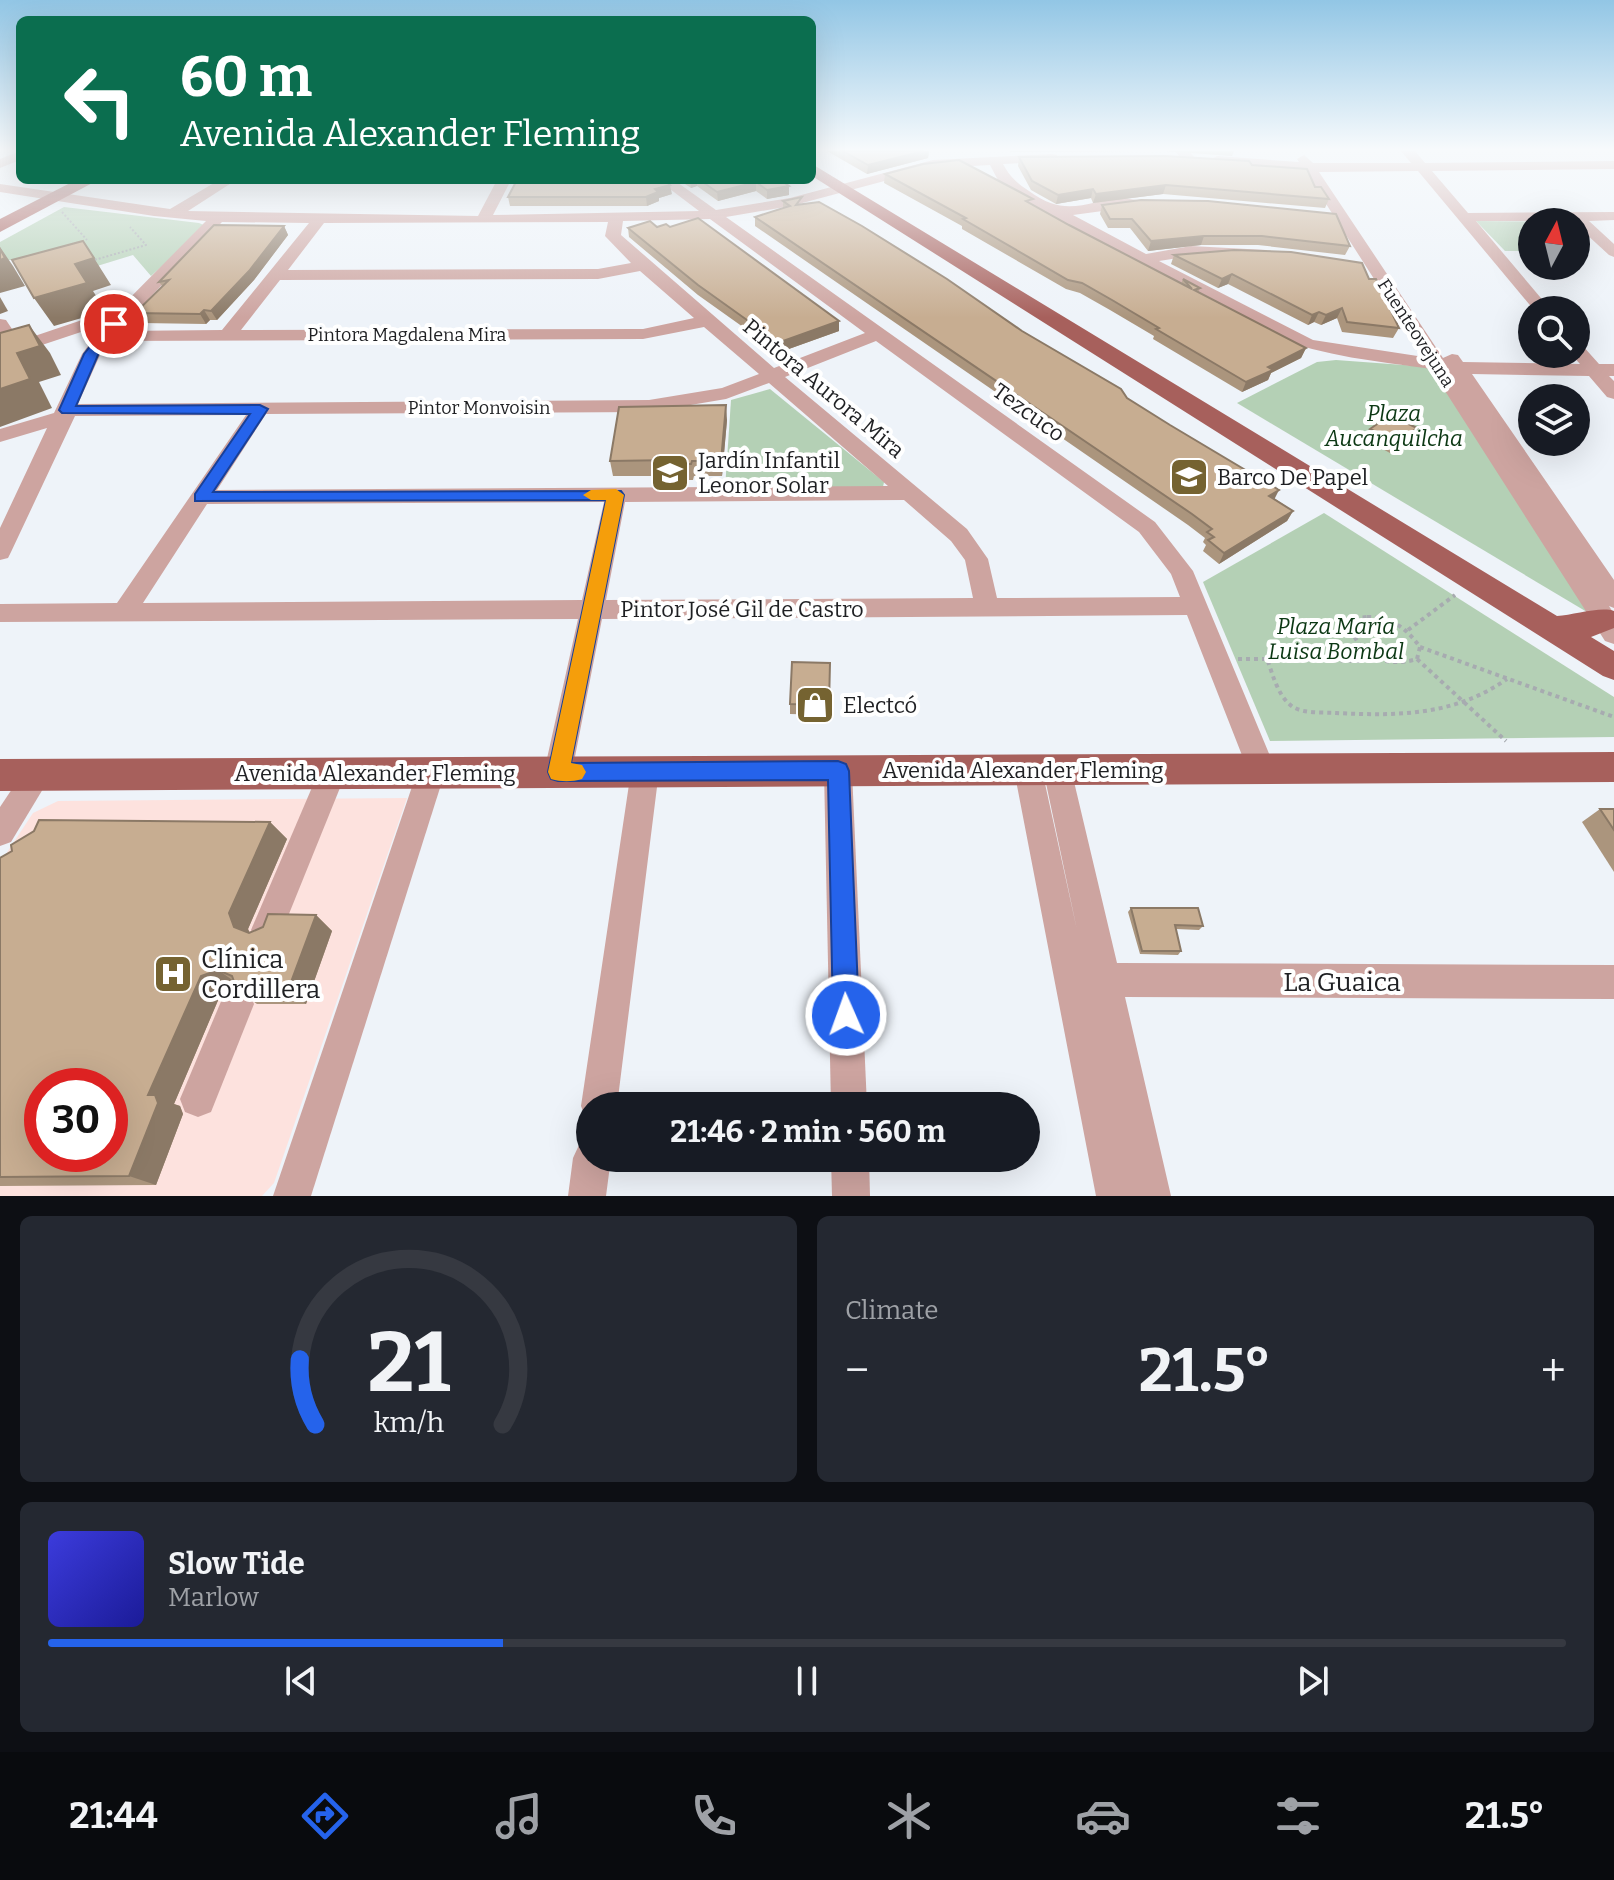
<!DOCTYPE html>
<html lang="en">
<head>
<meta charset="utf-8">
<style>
	body { margin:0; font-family:Bitter,serif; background:#242831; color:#f1f3f6; height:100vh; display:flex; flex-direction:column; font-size:30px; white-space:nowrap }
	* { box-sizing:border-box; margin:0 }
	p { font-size:26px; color:#9ea1a6 }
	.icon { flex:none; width:44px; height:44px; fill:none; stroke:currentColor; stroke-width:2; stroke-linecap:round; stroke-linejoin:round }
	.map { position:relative; height:1196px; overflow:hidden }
	.sheet { display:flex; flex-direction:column; gap:20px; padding:20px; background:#0d0f14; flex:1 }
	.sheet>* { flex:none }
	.hud { position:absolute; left:16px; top:16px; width:800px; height:168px; border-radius:12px; box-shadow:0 8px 32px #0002; background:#0b6e4f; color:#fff; overflow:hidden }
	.needle { width:52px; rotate:7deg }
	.tools { position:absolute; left:1518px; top:208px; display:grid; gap:16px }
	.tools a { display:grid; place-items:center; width:72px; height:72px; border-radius:50%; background:#171b24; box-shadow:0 8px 32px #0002; font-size:40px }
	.speed { position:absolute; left:24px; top:1068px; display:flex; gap:16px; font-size:40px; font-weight:700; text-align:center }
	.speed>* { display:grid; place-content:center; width:104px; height:104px; border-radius:50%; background:#171b24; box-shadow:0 8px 32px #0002; line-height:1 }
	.speed .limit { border:12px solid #d22; background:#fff; color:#111 }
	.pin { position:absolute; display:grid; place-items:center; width:68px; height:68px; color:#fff; margin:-34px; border:4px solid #fff; border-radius:50%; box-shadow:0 2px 8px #0007 }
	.me { position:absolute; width:88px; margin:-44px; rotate:358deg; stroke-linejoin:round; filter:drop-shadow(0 0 6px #0008) }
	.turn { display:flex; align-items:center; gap:28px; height:168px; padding:0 32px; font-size:36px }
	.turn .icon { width:104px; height:104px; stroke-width:2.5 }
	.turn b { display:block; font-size:56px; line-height:68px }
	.big { font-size:60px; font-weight:700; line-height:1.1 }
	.sheet .tile { flex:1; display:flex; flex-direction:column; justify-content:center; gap:12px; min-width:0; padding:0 28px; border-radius:12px; background:#242831 }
	.sheet .dial { align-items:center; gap:0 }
	.dial svg { height:208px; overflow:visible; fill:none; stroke:#363941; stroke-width:7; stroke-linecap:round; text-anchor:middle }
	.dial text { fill:#f1f3f6; stroke:none }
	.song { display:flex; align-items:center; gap:24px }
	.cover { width:96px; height:96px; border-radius:12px; background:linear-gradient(135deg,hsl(240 70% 55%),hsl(240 70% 35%)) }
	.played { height:8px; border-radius:4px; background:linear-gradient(90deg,#2563eb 30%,#363941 30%) }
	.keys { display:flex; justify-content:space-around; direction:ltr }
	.heat { display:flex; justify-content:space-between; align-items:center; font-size:44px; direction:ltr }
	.sheet .tiles { flex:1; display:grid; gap:20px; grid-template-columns:1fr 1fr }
	.tile:last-child { grid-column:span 2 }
	.trip { position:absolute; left:576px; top:1092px; width:464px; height:80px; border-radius:40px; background:#171b24; box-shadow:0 8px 32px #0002; font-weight:700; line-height:80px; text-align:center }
	.dock { display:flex; height:128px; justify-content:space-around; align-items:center; background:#090b0e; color:#9ea1a6 }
	.dock .icon { width:56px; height:56px }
	.dock .on { color:#2563eb }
	.dock b { font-size:36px; color:#f1f3f6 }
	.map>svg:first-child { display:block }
</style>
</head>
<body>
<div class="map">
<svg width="1614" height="1196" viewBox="0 0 1614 1196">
	<rect width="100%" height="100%" fill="#eef3f9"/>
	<path fill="#fde2de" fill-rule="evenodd" d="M407 798 274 1183 262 1196H0V863L33 813 58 801ZM42 1086H110V1154H42Z"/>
	<g fill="#b4d0b5">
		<polygon points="64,207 199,223 206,226 151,276 133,255 32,286 20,258 0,262 0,242"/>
		<polygon points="1476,221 1575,222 1576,222 1532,222 1532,251 1505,251"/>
		<polygon points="1336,360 1431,367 1592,615 1237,403 1317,362"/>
		<polygon points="770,389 884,482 883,487 725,489 731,400"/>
		<polygon points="1324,513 1614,697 1614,737 1270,741 1203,582"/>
	</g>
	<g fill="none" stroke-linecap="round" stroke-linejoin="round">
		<g stroke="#a7abb0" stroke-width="2" stroke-dasharray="2 2" stroke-linecap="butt">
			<polyline points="62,212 87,240"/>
			<polyline points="91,261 146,245 130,227"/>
		</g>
		<g stroke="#a7abb0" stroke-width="4" stroke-dasharray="4 4" stroke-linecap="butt">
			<path d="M1367 617C1392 617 1406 628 1420 647L1417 659C1387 668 1361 657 1350 627L1357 618Z"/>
			<polyline points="1408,630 1455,595"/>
			<polyline points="1420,647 1614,717"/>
			<path d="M1365 654 1360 661 1267 659C1273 675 1278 697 1293 707 1305 714 1322 712 1336 713 1398 716 1454 716 1507 679"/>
			<polyline points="1238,659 1267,659"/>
			<polyline points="1417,659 1506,741"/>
		</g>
		<g fill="#cda4a0" fill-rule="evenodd">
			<polygon points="20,151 20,160 0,168 0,159"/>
			<polygon points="1175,151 1189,151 1195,158 1183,161"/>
			<path d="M1401 151H1415L1425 163 1614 161V169L1432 171 1468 213 1614 212V220L1589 221 1614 244V257L1609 255 1572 221H1476L1551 310H1534L1418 171 1319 172 1443 358 1452 354 1458 355 1463 362 1580 364 1571 354H1576V344L1582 345 1599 364H1614V376H1609L1614 381V399L1607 397 1589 376 1472 374 1614 580V608L1609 606 1614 614V644L1605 641 1431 369C1378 361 1324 357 1274 336L1022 200 999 182 990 165 933 168 791 206 726 217 1155 522 1193 571 1275 768 1271 777 1261 780 1251 777 1247 768 1187 615 602 619 572 772 568 781 558 784 548 781 544 772 578 619 0 622V604L117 603 246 415 75 416 11 552 8 558 0 560V528L47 428 0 442V429L54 413 82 354 101 329H90L0 359V348L5 346 0 338V319L6 320 20 341 82 320 109 319 206 221 154 216 0 192V184L170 209 219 180H236L188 211 478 216 497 180H511L493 215 699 211 658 180H674L716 210 790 198 933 160 1052 154 1057 155V161L1003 164C1010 177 1017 183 1029 191 1073 224 1094 192 1137 200V206L1132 207 1073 215 1146 254 1191 246 1266 250 1269 253 1261 258 1191 256 1159 261 1313 340 1424 357 1305 171 1217 164 1210 160 1217 156 1299 162 1297 159 1304 155 1313 163H1411ZM710 219 865 333 774 368 621 235 623 221ZM222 222 309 223 222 330 118 331ZM608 222 605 236 631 263 598 269 288 270 324 223ZM640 271 694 318 643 329 241 330 280 280 598 279ZM704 327 759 374 722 388 649 400 78 404 100 355 110 341 643 339ZM876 341 1139 532 1171 574 1180 597 997 598 988 559 967 529 785 377ZM769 383 888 486 217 490 266 414 649 412 726 399ZM904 500 951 541 965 560 973 598 606 600 625 502ZM604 502 582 600 143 603 207 504Z"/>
			<polygon points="1057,757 1067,760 1071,769 1117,963 1614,965 1614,999 1125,997 1171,1196 1096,1196 1014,770 1018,761 1028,758 1038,761 1042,770 1077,930 1043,769 1047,760"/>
			<polygon points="645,759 655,762 659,771 617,1106 590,1106 590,1121 586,1119 581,1106 631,771 635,762"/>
			<polygon points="838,759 848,762 852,771 867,1106 831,1106 824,771 828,762"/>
			<polygon points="431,760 441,763 445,772 311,1196 273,1196 417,772 421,763"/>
			<polygon points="332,761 342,764 346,773 278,941 267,946 256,941 251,930 322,764"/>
			<polygon points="38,762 48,765 52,774 11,842 0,846 0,807 28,765"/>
			<polygon points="237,987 249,992 254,1004 211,1112 198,1117 185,1112 180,1099 225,992"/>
			<polygon points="590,1140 590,1158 611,1158 606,1196 568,1196 573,1158 579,1145"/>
			<polygon points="831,1158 869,1158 870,1196 832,1196"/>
		</g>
		<g fill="#a7605c" fill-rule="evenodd">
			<path d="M812 164 1557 616C1574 615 1601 606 1614 611V628L1591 637 1614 651V680L1603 676 812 176Z"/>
			<polygon points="76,180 98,180 0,232 0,219"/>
			<polygon points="1614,752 1614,782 0,791 0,759"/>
		</g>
	</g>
	<g fill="#ab957d">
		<polygon points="827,151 929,151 928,158 867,174"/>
		<polygon points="1010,151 1234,151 1232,156 1163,151 1010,152"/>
		<polygon points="1019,157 1252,165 1315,187 1329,199 1325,208 1163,194 1093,203 1091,198 1056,204 1031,190 1018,166"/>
		<polygon points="885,174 1032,205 1181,284 1183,279 1200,288 1198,293 1306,348 1301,358 1271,373 1268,380 1242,392 1153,339 1154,336 1110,310 1080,293 1066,289 962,229 962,226 884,183"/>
		<polygon points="679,180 786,180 789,195 767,199 756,191 718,201 697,186 691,188"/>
		<polygon points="672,194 659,198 659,201 647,206 510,206 508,197"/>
		<polygon points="783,201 802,204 1022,331 1127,398 1293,511 1287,521 1219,564 1203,551 1206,545 1203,542 1205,538 1188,525 755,226 755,217 783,208"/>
		<polygon points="1102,205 1350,246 1345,255 1258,245 1201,245 1148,251 1130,228 1108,228 1100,214"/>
		<polygon points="284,226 288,235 254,280 217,320 210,320 206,324 141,323 135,313 162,286 159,282"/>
		<polygon points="657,227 839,331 772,355 750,337 750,332 698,295 629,237 628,228"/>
		<polygon points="1174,255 1369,279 1399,328 1393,338 1342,332 1337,318 1321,325 1314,322 1308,325 1228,284 1218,288 1171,264"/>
		<polygon points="727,420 722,476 694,476 693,480 675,480 674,476 613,476 610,461"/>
		<polygon points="1417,428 1410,439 1390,453 1364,439 1370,429"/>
		<polygon points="830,663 829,715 790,714 790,704"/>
		<polygon points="1600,809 1614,809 1614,872 1582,822"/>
		<polygon points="270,822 287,839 248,929 250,933 316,915 332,931 306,1004 257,1004 237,990 235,986 222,991 174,1104 180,1106 183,1114 156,1185 0,1186 0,858"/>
		<polygon points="1131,908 1203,926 1199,930 1176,929 1181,951 1178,955 1140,954 1128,912"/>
	</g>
	<g fill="#8b7966">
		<polygon points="924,151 929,151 928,158 867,174 868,165"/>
		<polygon points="690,180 697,180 697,186 691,188"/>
		<polygon points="756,182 756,191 718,201 717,192"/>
		<polygon points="670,185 672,194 659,198 659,201 647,206 646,197 655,189"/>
		<polygon points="1166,185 1163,194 1093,203 1096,194"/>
		<polygon points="789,186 789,195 767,199 767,190"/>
		<polygon points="1093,189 1091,198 1056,204 1058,195"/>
		<polygon points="284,226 288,235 254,280 217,320 211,311"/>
		<polygon points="1204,236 1201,245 1148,251 1151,241"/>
		<polygon points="0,247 13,266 25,286 0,293"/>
		<polygon points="94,258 111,285 93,291 106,311 54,326 34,298 75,264"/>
		<polygon points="1232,274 1228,284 1218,288 1222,279"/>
		<polygon points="0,297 8,311 0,314"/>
		<polygon points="1342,308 1337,318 1321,325 1326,315"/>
		<polygon points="204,310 210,320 206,324 200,314"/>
		<polygon points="1319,312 1314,322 1308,325 1312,315"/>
		<polygon points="839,321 839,331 772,355 772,345"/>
		<polygon points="29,325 50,353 61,375 39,382 52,408 0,427 0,389"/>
		<polygon points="1306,348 1301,358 1271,373 1268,380 1242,392 1246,382 1268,367"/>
		<polygon points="726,405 727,420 722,476 721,461"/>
		<polygon points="1417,428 1410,439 1390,453 1397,442"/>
		<polygon points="1279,490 1274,500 1269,496"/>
		<polygon points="1293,511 1287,521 1219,564 1224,553"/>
		<polygon points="270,822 287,839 248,929 253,942 234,927 229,913"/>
		<polygon points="316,915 332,931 306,1004 288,990"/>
		<polygon points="218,970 238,984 222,991 174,1104 180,1106 183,1114 156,1185 129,1176 148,1095 201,976"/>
	</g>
	<g fill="#c7ad91" stroke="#8b7966" stroke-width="2" fill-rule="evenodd">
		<polygon points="843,151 924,151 868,165"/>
		<polygon points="1165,156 1249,161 1252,165 1307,169 1315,187 1321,187 1329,199 1166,185 1096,194 1093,189 1058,195 1032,181 1019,157"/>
		<polygon points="959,160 1018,191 1033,199 1026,201 1069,225 1192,289 1183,279 1200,288 1194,290 1306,348 1268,367 1273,370 1246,382 1156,329 1159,328 1112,300 1082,283 1068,280 963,219 966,218 885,174 923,164"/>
		<polygon points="517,180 664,180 670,185 655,189 658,192 646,197 508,197"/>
		<polygon points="700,180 780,180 789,186 767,190 756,182 717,192"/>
		<polygon points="802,197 796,205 819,202 862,226 947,279 1022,331 1121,389 1127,398 1170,425 1279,490 1269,496 1293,511 1224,553 1208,540 1214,537 1207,532 1212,529 1192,514 755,217 790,206 783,201"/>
		<polygon points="1141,200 1208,201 1336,214 1350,246 1262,236 1204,236 1151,241 1132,219 1110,219 1102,205"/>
		<polygon points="698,218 839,321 772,345 750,327 754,325 698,285 628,228 650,221 657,227 666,224 670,227"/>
		<polygon points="214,225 284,226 249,271 211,311 204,310 200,314 135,313 169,280 159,282"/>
		<polygon points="83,241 94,258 75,264 87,283 34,298 12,260"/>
		<polygon points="0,249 5,258 0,260"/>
		<polygon points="1234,250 1291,252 1362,263 1369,279 1376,279 1399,328 1347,322 1342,308 1326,315 1319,312 1312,315 1232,274 1222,279 1174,255"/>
		<polygon points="29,325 40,346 17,353 30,379 0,389 0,333"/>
		<polygon points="726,405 721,461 692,461 691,464 672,464 673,460 610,461 619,407"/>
		<polygon points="1390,415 1417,428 1397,442 1370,429"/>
		<polygon points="792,662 830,663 829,705 790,704"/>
		<polygon points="1600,809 1614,809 1614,830"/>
		<path d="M39 820 270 822 229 913 234 927 249 933 263 927 268 914 316 915 288 990H237L232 976 218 970 201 976 148 1095H155L158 1103 129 1176 0 1177V858L12 851 11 845 34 831ZM42 1086H110V1154H42Z"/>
		<polygon points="1131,908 1198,908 1203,926 1175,925 1181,951 1142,951"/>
	</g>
	<linearGradient id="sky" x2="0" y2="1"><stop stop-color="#92c6e5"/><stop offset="0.47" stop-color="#f7fafc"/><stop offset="1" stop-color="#f7fafc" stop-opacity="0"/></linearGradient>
	<rect width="1614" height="318" fill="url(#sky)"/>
	<polygon fill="#2563eb" stroke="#184099" stroke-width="2" points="110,321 121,324 98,355 76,406 260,405 268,409 213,492 621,491 624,495 571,763 838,761 846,764 849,771 859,1015 855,1024 846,1028 836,1024 833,1015 828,780 558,781 551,779 548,772 606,500 195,501 195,494 250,414 62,413 59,410 84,354"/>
	<path fill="#f59e0b" d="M616 489 624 495 571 763 582 765 586 772 582 779C572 782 561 782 551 779L548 772 606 500H591L583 495 591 490Z"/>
	<defs>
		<g id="school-square" transform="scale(2)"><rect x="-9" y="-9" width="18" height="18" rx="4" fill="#756331" stroke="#fff"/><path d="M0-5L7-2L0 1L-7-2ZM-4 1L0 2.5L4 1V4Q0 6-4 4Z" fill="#fff"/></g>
		<g id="shop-square" transform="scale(2)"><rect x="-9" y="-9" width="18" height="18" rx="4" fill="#756331" stroke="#fff"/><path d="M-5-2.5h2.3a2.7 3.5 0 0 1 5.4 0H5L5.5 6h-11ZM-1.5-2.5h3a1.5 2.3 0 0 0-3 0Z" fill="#fff"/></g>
		<g id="hospital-square" transform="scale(2)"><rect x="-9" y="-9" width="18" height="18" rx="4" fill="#756331" stroke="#fff"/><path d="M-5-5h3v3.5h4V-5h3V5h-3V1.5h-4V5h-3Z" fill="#fff"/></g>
	</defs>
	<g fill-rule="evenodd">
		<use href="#school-square" x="670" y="473"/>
		<use href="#school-square" x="1189" y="477"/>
		<use href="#shop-square" x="815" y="705"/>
		<use href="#hospital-square" x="173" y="974"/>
	</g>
	<g text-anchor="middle" stroke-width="8" stroke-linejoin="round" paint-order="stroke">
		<g font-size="18" fill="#1f2023" stroke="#fff">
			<text transform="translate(1416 333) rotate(57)" y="6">Fuenteovejuna</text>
			<text x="407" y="341">Pintora Magdalena Mira</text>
			<text x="479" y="414">Pintor Monvoisin</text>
		</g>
		<g font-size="22" fill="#1f2023" stroke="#fff">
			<text transform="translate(824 388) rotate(40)" y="8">Pintora Aurora Mira</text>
			<text transform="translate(1029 412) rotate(36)" y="8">Tezcuco</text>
			<text x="742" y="617">Pintor José Gil de Castro</text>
			<text x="1023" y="778">Avenida Alexander Fleming</text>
			<text x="375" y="781">Avenida Alexander Fleming</text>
		</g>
		<g font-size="22" font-style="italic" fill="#0c3814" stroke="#fff">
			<text x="1394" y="421">Plaza<tspan x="1394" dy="25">Aucanquilcha</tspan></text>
			<text x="1336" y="634">Plaza María<tspan x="1336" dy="25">Luisa Bombal</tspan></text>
		</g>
		<g font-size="22" fill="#1f2023" stroke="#fff" text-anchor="start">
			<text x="698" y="468">Jardín Infantil<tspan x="698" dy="25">Leonor Solar</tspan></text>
			<text x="1217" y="485">Barco De Papel</text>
			<text x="843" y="713">Electcó</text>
		</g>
		<g font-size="26" fill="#1f2023" stroke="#fff" text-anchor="start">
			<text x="201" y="968">Clínica<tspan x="201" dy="30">Cordillera</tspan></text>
		</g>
		<g font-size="26" fill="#1f2023" stroke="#fff">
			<text x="1342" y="991">La Guaica</text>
		</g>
	</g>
</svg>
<div class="tools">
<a><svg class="needle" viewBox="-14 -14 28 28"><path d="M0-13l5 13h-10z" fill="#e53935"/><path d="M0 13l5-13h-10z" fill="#9ea1a6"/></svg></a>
<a><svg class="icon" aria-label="search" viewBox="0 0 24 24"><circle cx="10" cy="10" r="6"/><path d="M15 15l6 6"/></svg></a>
<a><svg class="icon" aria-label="layers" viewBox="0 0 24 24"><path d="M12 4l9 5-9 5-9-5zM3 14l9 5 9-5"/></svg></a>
</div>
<div class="speed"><div class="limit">30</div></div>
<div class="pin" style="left:114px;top:324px;background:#d93025"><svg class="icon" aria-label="arrive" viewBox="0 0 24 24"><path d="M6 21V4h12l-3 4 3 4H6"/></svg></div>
<svg class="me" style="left:846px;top:1015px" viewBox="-20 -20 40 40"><circle r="17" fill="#2563eb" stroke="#fff" stroke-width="3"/><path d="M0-11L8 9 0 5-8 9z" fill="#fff"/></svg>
<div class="trip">21:46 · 2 min · 560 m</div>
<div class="hud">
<div class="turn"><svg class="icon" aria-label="left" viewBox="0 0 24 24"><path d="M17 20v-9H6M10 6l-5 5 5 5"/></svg><div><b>60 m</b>Avenida Alexander Fleming</div></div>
</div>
</div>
<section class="sheet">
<div class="tiles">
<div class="tile dial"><svg viewBox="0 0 100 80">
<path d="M14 69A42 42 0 1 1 86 69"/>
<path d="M14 69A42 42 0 0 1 8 44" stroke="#2563eb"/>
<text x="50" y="56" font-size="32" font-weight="700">21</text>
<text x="50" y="72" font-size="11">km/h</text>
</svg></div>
<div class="tile"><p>Climate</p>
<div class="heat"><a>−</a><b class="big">21.5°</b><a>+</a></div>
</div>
<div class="tile">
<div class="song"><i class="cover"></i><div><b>Slow Tide</b><p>Marlow</p></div></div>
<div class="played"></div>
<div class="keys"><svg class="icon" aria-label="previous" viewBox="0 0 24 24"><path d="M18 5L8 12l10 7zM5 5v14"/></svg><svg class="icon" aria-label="pause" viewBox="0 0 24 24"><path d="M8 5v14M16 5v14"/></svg><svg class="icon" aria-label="next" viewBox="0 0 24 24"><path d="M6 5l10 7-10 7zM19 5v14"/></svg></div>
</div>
</div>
</section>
<nav class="dock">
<b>21:44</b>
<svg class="icon on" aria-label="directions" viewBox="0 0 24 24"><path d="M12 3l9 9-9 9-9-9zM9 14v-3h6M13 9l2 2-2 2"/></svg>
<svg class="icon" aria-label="music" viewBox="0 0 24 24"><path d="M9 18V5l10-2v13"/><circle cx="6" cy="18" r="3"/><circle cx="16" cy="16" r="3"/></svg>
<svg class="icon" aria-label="phone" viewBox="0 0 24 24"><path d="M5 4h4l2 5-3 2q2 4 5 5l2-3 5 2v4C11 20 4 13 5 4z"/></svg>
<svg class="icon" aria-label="climate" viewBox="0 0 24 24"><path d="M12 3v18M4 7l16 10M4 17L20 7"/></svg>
<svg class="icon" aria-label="car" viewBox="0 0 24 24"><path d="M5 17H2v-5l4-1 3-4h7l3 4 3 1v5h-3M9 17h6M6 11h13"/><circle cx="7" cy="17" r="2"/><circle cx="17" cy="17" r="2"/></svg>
<svg class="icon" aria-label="filters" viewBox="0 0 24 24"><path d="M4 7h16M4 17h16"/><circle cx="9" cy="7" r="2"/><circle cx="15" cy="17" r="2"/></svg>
<b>21.5°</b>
</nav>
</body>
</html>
